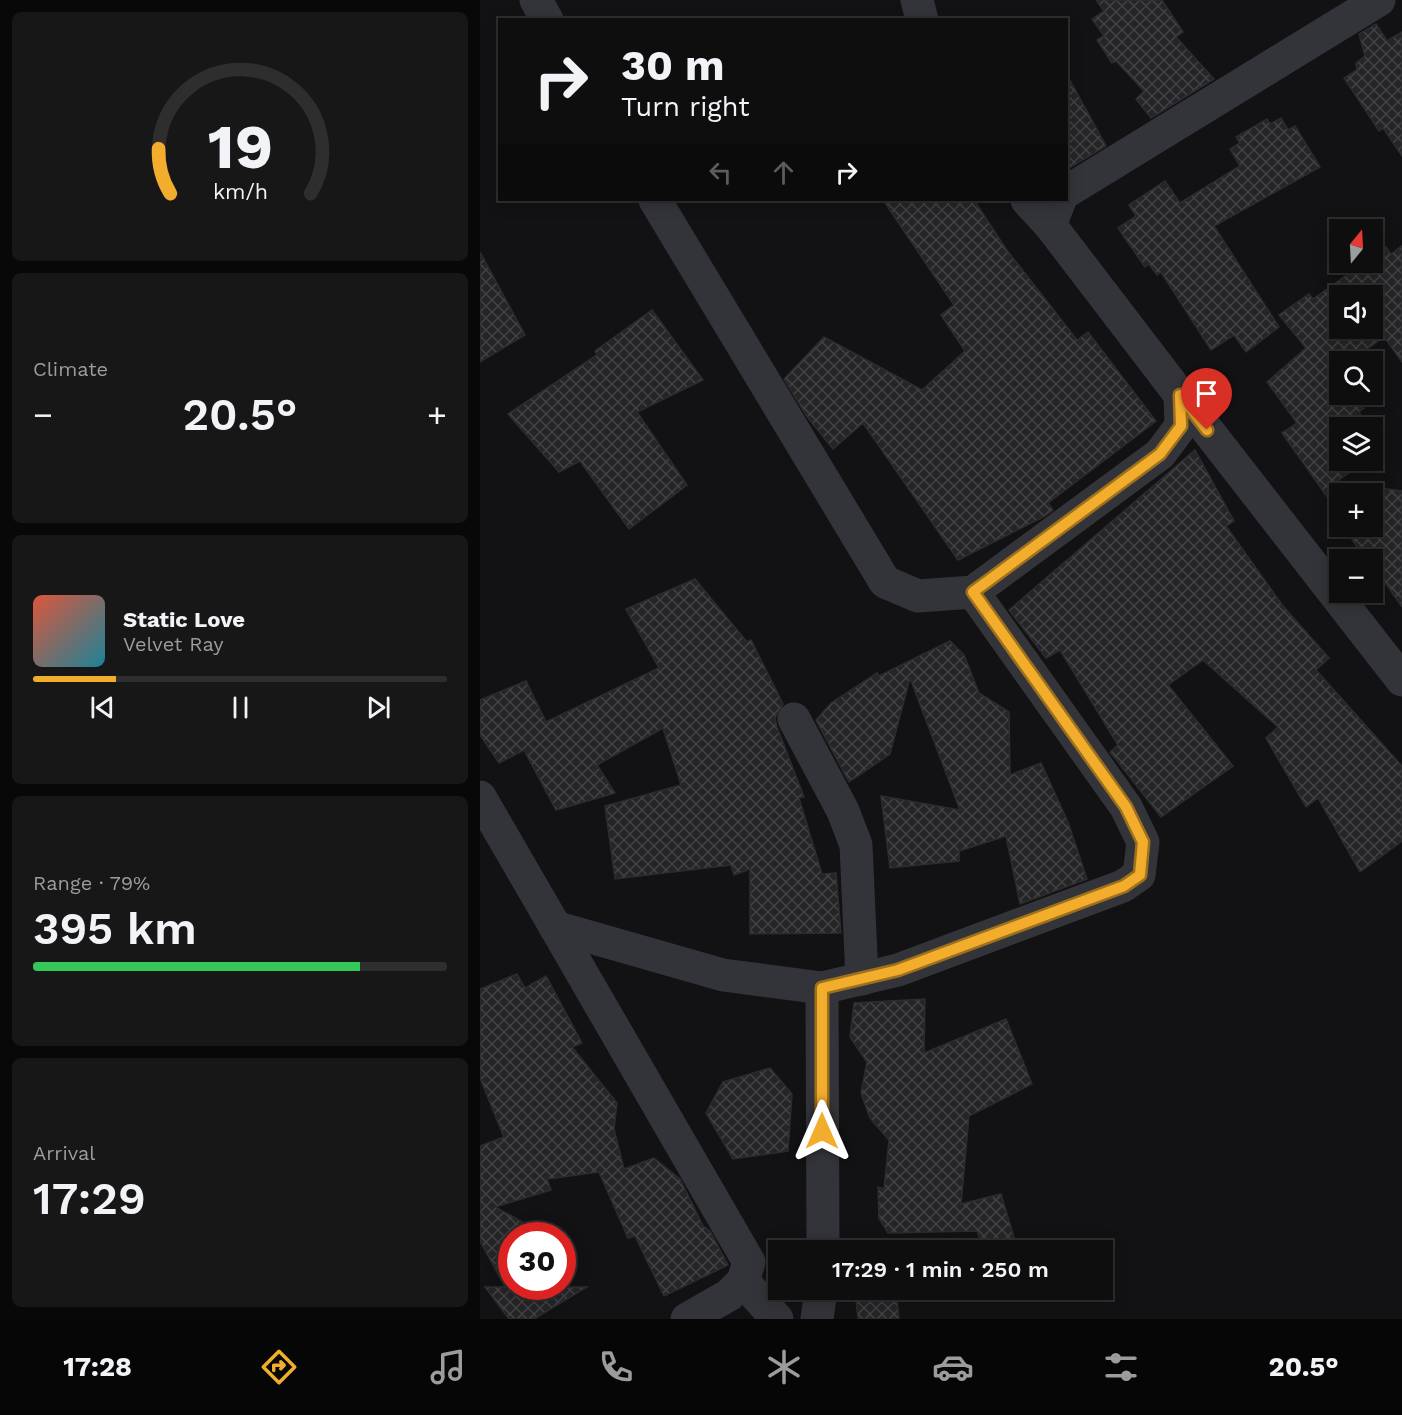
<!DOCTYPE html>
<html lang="en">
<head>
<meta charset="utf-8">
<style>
	body { margin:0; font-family:"Work Sans",sans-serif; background:#171718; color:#f1f3f6; height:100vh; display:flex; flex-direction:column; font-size:22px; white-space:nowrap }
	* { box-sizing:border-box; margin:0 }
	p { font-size:20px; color:#9b9c9e }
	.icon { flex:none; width:33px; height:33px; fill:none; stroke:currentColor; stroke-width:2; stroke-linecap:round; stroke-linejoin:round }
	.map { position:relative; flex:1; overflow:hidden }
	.details { display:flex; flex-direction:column; gap:12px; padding:12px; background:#080808; width:480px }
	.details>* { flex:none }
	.banner { position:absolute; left:18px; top:18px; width:570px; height:183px; border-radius:0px; box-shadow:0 3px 15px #0003,0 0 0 2px #2e2e2f; background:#0e0e0f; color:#f1f3f6; overflow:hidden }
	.needle { width:39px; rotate:18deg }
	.buttons { position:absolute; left:849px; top:219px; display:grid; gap:12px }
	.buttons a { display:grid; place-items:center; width:54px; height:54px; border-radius:0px; background:#0e0e0f; box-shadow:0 3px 15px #0003,0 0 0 2px #2e2e2f; font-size:30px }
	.speed { position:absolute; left:18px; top:1222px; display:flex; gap:12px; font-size:30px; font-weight:700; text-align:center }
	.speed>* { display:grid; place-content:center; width:78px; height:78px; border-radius:50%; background:#0e0e0f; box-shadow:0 3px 15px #0003,0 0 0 2px #2e2e2f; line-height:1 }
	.speed .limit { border:9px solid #d22; background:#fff; color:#111 }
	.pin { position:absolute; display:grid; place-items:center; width:51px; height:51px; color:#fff; margin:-62px -26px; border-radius:50% 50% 50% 0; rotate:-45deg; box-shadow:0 0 6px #0007 }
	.pin .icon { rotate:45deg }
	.me { position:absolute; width:66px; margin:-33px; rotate:0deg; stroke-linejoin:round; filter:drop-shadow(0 0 4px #0008) }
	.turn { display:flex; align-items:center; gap:21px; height:126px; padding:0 24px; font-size:27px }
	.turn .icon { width:78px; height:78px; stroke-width:2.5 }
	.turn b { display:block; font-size:42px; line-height:51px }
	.lanes { display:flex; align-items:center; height:57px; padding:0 24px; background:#0003; justify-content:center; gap:30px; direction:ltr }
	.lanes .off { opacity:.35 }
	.big { font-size:45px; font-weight:600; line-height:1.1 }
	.details .card { flex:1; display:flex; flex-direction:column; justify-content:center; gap:9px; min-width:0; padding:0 21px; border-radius:9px; background:#171718 }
	.details .dial { align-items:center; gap:0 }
	.dial svg { height:156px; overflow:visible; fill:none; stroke:#2e2e2f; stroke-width:7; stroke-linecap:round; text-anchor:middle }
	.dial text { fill:#f1f3f6; stroke:none }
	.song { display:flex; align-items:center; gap:18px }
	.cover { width:72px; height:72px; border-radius:9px; background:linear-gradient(135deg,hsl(10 70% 55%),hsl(190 70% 35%)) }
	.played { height:6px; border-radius:3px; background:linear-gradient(90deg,#f2ad2c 20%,#2e2e2f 20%) }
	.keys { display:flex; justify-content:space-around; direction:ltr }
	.heat { display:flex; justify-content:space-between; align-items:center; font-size:33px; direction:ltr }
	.charge { height:9px; border-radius:4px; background:linear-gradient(90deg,#34c759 79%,#2e2e2f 0) }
	.trip { position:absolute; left:288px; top:1240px; width:345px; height:60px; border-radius:0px; background:#0e0e0f; box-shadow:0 3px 15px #0003,0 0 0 2px #2e2e2f; font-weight:600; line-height:60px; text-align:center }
	.tabs { display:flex; height:96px; justify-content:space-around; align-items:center; background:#060606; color:#9b9c9e }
	.tabs .icon { width:42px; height:42px }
	.tabs .active { color:#f2ad2c }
	.tabs b { font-size:27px; color:#f1f3f6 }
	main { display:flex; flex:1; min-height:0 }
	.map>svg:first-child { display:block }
</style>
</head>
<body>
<main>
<section class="details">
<div class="card dial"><svg viewBox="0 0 100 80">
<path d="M14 69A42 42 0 1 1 86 69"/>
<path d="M14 69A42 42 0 0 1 8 46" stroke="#f2ad2c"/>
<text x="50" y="56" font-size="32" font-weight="700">19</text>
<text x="50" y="72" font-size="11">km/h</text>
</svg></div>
<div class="card"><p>Climate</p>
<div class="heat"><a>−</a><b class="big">20.5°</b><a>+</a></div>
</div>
<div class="card">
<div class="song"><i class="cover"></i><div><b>Static Love</b><p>Velvet Ray</p></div></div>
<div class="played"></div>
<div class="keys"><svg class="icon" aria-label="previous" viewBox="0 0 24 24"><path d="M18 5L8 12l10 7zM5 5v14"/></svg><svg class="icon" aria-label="pause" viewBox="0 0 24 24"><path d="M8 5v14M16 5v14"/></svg><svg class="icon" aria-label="next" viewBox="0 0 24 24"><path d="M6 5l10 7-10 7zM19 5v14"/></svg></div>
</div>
<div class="card"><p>Range · 79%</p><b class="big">395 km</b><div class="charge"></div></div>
<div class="card"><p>Arrival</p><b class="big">17:29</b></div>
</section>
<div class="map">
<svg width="922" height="1319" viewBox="0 0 922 1319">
	<defs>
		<pattern id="building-cross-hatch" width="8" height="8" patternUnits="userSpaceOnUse" patternTransform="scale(1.5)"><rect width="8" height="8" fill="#252528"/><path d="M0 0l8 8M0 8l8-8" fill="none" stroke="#424245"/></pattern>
	</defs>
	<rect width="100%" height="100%" fill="#121214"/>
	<g fill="url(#building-cross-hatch)" stroke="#2c2c30" stroke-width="1.5" fill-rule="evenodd">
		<polygon points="616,0 682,0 703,32 696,37 734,79 671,118 656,99 664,91 636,61 632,63 617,40 624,36 612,19 624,11"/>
		<polygon points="896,24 907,41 922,32 922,156 903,128 899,131 864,78 877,70 876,63 885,56 879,34"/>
		<polygon points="586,73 626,146 586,170"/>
		<polygon points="801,118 808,130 815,126 840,167 734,226 799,327 766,352 754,335 731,350 681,272 677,275 669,264 665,267 638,228 656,216 649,205 685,181 700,203 760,166 750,149 760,143 756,137 787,119 790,124"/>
		<polygon points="403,200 494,200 526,249 597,340 608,332 676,421 568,503 573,510 565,516 478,560 383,423 353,449 328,418 304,379 344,337 442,390 485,351 461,315 474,305"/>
		<path d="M922 246V362L904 337 869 362H860V394H874L884 408 879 412 889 428H860V460H887L856 482 922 491V607L892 564V560H886L863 526H892V494H860V515L802 433 817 423 787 382 826 348 799 315 829 294 833 299 885 262H892V257L906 247 911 254ZM860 296H892V328H860Z"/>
		<polygon points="0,252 45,335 0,362"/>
		<polygon points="172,310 223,380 157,412 207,485 149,529 100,461 79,472 28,414 117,355 115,351"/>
		<polygon points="892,432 904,449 892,457"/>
		<polygon points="715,450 754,521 746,526 803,606 849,658 836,670 922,766 922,841 880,872 838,798 826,807 786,738 798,727 723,660 688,685 753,766 681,817 630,752 638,745 580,650 566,658 529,610"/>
		<polygon points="215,579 267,642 271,640 303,704 295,718 297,727 324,797 319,798 342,874 356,873 361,933 270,934 270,869 254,875 251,865 135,879 125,806 201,785 183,728 117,765 135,793 76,810 44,750 19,763 0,735 0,700 46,681 66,722 179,668 146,609"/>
		<polygon points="470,641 484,655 499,693 529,712 530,775 561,763 588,822 607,879 540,904 526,836 479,851 479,861 410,868 401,796 480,810 430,678 410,754 369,782 336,720 351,703 397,673 399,676"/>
		<polygon points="37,974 45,988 66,976 102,1043 92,1047 137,1103 134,1129 144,1169 174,1158 200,1179 223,1226 230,1231 248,1265 184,1296 155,1236 148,1238 119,1172 67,1179 71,1190 15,1207 68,1236 32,1236 32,1287 107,1287 54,1319 29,1319 5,1287 25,1287 0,1241 0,1146 24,1137 0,1078 0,989"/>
		<polygon points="445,999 444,1053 526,1019 552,1084 489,1116 481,1204 521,1194 538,1251 504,1251 497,1231 408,1233 399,1218 398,1187 404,1189 409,1140 390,1118 381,1093 387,1062 370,1037 374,1003"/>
		<polygon points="290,1068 312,1094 308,1151 253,1159 226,1113 243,1082"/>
		<polygon points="375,1290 416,1290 419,1319 378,1319"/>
	</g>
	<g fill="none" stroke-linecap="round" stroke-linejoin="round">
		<g stroke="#333439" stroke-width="33">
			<polyline points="56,0 67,20"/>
			<polyline points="437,0 442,20"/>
			<polyline points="586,192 899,0"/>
			<polyline points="175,200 405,582 438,596 493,592 680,454 701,426 700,395 570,225 580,200"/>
			<polyline points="547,200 570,225"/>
			<polyline points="700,395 922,680"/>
			<polyline points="314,719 363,811 376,845 382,979"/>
			<polyline points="0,797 269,1262 263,1281 249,1295 207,1319"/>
			<polyline points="75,927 243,975 342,988 418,970 643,886 659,875 663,842 646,807 493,592"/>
			<polyline points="342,988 343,1251"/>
			<polyline points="263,1281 297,1319"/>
			<polyline points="337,1319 341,1290"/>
		</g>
	</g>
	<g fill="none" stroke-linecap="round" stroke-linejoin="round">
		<g stroke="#9d701d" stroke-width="15">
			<polyline id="route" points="342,1131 342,988 418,970 644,886 660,875 663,842 646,807 493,592 680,454 701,426 700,395 727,430"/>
		</g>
		<use href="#route" stroke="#f2ad2c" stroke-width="10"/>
	</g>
</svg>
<div class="buttons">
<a><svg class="needle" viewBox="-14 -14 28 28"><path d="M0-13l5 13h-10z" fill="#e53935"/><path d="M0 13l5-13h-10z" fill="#9b9c9e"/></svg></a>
<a><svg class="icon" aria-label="sound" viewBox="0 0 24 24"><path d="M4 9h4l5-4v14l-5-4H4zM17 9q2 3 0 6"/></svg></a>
<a><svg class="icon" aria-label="search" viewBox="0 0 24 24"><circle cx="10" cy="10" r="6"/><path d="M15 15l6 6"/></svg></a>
<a><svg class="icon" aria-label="layers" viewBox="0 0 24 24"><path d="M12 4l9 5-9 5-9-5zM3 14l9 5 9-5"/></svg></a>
<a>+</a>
<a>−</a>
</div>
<div class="speed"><div class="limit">30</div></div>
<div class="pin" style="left:727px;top:430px;background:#d93025"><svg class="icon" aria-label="arrive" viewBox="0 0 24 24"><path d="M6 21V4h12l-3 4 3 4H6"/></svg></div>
<svg class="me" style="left:342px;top:1131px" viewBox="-20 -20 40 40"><path d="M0-17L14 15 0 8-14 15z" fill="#f2ad2c" stroke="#fff" stroke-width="4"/></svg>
<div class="trip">17:29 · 1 min · 250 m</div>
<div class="banner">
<div class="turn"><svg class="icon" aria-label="right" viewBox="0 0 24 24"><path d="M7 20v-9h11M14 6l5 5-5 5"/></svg><div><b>30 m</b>Turn right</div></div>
<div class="lanes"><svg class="icon off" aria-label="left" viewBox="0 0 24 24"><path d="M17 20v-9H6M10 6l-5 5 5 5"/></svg><svg class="icon off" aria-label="ahead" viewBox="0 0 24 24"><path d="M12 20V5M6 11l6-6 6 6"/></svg><svg class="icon" aria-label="right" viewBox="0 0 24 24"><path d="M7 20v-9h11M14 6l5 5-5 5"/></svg></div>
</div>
</div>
</main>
<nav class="tabs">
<b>17:28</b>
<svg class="icon active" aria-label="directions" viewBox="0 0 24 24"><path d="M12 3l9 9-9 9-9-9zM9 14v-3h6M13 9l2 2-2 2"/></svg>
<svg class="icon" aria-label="music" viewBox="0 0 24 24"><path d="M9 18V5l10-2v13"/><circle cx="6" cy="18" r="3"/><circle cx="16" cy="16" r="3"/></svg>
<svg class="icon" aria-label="phone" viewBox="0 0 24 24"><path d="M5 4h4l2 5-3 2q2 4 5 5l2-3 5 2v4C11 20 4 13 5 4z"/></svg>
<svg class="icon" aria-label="climate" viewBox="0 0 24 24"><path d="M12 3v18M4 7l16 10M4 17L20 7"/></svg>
<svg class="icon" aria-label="car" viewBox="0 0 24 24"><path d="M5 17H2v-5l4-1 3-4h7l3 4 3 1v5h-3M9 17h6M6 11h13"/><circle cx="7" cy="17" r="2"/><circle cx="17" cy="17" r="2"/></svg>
<svg class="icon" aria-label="filters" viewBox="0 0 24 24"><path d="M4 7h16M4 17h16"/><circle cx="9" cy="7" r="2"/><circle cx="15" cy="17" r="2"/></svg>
<b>20.5°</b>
</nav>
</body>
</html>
